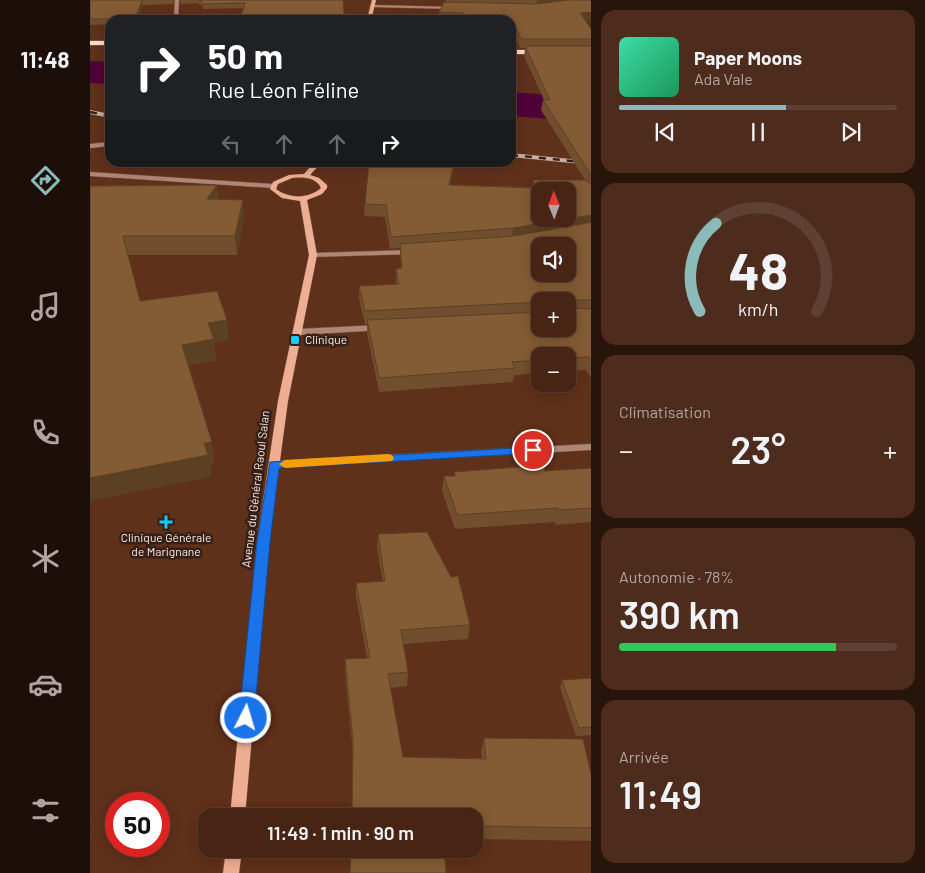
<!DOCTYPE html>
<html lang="fr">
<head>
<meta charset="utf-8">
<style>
	body { margin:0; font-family:Barlow,sans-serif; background:#4e2c1d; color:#f1f3f6; height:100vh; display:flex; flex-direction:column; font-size:19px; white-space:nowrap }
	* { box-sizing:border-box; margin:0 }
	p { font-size:16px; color:#b0a4a0 }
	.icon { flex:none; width:28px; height:28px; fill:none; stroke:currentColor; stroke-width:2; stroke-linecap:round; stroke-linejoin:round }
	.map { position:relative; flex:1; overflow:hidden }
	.panel { display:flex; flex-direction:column; gap:10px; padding:10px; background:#27140b; width:334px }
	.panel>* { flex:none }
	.hud { position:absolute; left:15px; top:15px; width:411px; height:152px; border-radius:15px; box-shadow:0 2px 12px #0003,0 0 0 1px #5f4134; background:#202124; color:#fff; overflow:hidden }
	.needle { width:32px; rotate:359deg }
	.fabs { position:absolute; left:441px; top:182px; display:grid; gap:10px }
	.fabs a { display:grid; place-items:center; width:45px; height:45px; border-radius:10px; background:#472414; box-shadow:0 2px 12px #0003,0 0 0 1px #5f4134; font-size:25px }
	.speed { position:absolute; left:15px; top:792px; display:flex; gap:10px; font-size:25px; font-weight:700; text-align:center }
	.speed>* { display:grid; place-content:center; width:65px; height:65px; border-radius:50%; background:#472414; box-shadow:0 2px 12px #0003,0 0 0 1px #5f4134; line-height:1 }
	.speed .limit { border:8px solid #d22; background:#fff; color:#111 }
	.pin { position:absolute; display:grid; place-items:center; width:42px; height:42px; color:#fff; margin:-21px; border:2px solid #fff; border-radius:50%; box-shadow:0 1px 5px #0007 }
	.me { position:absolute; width:55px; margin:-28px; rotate:5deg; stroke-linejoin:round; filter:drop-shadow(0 0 4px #0008) }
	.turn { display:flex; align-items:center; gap:18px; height:105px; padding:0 20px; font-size:22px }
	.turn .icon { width:65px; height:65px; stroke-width:2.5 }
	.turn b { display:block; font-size:35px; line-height:42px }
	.lanes { display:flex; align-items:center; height:48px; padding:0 20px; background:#0003; justify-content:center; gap:25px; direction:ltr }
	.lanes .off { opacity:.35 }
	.big { font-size:38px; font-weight:600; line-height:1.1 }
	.panel .card { flex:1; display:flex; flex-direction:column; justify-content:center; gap:8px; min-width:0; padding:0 18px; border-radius:15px; background:#4e2c1d }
	.panel .dial { align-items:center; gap:0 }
	.dial svg { height:130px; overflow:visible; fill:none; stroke:#5f4134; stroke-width:7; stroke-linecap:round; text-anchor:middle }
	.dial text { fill:#f1f3f6; stroke:none }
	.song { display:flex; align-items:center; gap:15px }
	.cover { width:60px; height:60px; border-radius:8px; background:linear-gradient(135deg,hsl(160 70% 55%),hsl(150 70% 35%)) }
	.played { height:5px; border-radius:2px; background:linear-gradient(90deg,#8bbbb9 60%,#5f4134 60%) }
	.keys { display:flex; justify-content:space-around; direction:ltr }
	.heat { display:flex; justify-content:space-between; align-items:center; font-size:28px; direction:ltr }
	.charge { height:8px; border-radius:4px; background:linear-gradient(90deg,#34c759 78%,#5f4134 0) }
	.trip { position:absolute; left:108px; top:808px; width:285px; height:50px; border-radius:15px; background:#472414; box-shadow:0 2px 12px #0003,0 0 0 1px #5f4134; font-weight:600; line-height:50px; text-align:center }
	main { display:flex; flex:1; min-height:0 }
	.dock { display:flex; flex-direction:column; width:90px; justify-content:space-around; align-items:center; background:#1c0e08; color:#b0a4a0 }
	.dock .icon { width:35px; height:35px }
	.dock .active { color:#8bbbb9 }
	.dock b { font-size:22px; color:#f1f3f6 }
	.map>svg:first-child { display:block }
</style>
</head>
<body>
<main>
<nav class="dock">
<b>11:48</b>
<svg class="icon active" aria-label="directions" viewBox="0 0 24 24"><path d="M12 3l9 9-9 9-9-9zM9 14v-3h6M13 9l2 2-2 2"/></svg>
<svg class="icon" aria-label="music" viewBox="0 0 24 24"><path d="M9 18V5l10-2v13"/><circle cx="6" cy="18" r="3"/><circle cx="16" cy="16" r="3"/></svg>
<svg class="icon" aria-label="phone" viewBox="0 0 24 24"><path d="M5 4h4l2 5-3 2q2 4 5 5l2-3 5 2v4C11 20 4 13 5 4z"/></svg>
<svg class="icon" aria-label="climate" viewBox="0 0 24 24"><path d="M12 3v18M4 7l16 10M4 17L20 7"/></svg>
<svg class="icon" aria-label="car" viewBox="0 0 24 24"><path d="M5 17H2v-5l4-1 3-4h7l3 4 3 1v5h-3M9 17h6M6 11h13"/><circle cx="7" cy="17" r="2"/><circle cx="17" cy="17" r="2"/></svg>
<svg class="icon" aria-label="filters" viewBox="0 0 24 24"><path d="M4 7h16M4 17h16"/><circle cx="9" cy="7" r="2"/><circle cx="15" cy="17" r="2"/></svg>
</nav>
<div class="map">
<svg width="502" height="873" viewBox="0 0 502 873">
	<rect width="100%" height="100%" fill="#5f301a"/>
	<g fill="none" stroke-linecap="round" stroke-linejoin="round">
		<g fill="#500139" fill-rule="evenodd">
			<polygon points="0,61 20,62 20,84 0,83"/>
			<polygon points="421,92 502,98 502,122 421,116"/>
		</g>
		<g stroke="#784e3a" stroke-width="1">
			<g id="street">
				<polygon points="85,0 89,0 88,20 84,20"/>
				<polygon points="283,5 364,7 366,8 364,9 281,7"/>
				<polygon points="20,142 20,146 0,148 0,144"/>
				<polygon points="0,172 183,184 186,186 183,188 0,176"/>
				<polygon points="322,250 326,252 325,254 223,257 219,255 223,253"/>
				<polygon points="291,325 295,328 294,330 207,335 203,332 207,329"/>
				<polygon points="502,444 502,450 184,467 179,464 184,461"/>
			</g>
		</g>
		<g stroke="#784e3a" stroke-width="1">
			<g id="secondary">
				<polygon points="282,0 286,0 281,20 277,20"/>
				<path d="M225 162H232L220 175 229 178 237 185V188L232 194 217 200 227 255 198 401 179 542 155 816H140L167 542 188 401 219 255 210 201 192 198 180 189 183 182 199 175 214 174ZM202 178C213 177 226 177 231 188 219 199 199 199 186 189L188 184Z"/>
				<polygon points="136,849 152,849 149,873 133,873"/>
			</g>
		</g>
		<g stroke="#784e3a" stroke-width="2">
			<g id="primary">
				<rect x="0" y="41" width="20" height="4"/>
				<polygon points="421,50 451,50 454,52 451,54 421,54"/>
			</g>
		</g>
		<use href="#street" fill="#ae8776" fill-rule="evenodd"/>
		<use href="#secondary" fill="#edae93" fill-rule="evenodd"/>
		<use href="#primary" fill="#fcdbcd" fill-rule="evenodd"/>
		<g stroke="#c9ada1" stroke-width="4">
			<g id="rail">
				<polyline points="0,112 20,116"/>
				<polyline points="421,155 502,163"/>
			</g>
		</g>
		<use href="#rail" stroke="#351f16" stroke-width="2.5" stroke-dasharray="7" stroke-linecap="butt"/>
	</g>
	<g fill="#714e2d" fill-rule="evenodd">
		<polygon points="0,0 84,0 83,4 53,5 47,20 20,20 20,24 0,25"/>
		<polygon points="90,0 253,0 254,19 253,20 150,20 153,8 113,9 112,5 109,5 109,3 91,4"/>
		<path d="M356 0H502L495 21 502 30V380L496 370 478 371V356H450V373L424 375 423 382 289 392 277 333V324H275L269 298V286L306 284V269L311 268 310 248 300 249 295 217 274 216 275 204 365 162 360 185 442 187 443 180H495L451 110 453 100H454L434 56 435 48H430L421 28V20H348L349 12 356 2ZM450 301H478L450 329Z"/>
		<polygon points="127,185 128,199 154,218 147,255 38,255 50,301 139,340 124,342 126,360 98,365 124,463 120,464 121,477 0,186"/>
		<polygon points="502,468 502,522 466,525 465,522 365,529 352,491 354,476 364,476 364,472 455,471"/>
		<polygon points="288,534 380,625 378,639 314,644 318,672 317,686 300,688 313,757 392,758 391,752 394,738 502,778 502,841 384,839 384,816 263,754 255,673 255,659 277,658 266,597 266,583 293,582 287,548"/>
		<polygon points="502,678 502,735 486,736 470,688 472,680"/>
	</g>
	<g fill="#5c4024">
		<polygon points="52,0 53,5 47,20 45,20"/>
		<polygon points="447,0 496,0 446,7"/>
		<polygon points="502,12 502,20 489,21 490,13"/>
		<polygon points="364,162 365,163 358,196 359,185"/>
		<polygon points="127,185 128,202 117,199"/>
		<polygon points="153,200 154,218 147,255 145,236"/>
		<polygon points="502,215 502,227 422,240 423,228"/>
		<polygon points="137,320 139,340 124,342 126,360 94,365 92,345 118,323"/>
		<polygon points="122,442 124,463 120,464 121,477 0,501 0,478 114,443"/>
	</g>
	<g fill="#835b34" stroke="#5c4024" fill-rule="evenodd">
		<polygon points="0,0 52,0 45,19 0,19"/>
		<polygon points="108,0 253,0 254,14 252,16 150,19 155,3 112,4 112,0"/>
		<polygon points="479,0 502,0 502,12 490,13 502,30 502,39 431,39 422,19 377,19 374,13 349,12 354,2 447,4"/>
		<polygon points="435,46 502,46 502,176 453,100 460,100"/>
		<path d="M279 162H364L359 185 445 188 443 180H495L502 184V215L423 228 301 237 296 205 275 204ZM450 191H478V219H450Z"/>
		<polygon points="127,185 117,199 153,200 145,236 33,236 50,301 127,291 137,320 118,323 124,339 92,345 122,442 114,443 118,455 0,478 0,186"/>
		<path d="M502 222V300H480L479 302V308L502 309V361L499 357 478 358V356H450V360L422 362 425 368 289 378 277 320 450 312V329H478V301H450V302L275 311 269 286 309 284 306 269 312 268 310 244 424 236ZM450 246H478V274H450Z"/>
		<polygon points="453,465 455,471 502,468 502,508 469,510 468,508 367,515 354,476 365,476 364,472"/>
		<polygon points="337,532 361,577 368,576 380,625 311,630 318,672 298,674 313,757 396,759 394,738 493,739 502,778 502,828 384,826 384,816 262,816 263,741 255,659 280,658 266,583 295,581 288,534"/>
		<polygon points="502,678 502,727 489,728 472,680"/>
		<polygon points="261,849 354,849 356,873 260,873"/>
	</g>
	<polygon fill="#1a73e8" stroke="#114b97" points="443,447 449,450 447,453 189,468 180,542 164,718 162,723 156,725 151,723 149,718 167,542 180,462"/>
	<polygon fill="#f59e0b" points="298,454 302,455 304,458 302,461 195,468 189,464 195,460"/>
	<g fill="#16cafb" stroke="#351f16" stroke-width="2">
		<rect x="200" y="335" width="10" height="10" rx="2.5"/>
		<path d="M73.5 514.5h5v5h5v5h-5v5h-5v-5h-5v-5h5z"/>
	</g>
	<g text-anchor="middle" stroke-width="5" stroke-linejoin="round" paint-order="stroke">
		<g font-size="12" fill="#fdeae3" stroke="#351f16" text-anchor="start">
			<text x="215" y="344">Clinique</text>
			<text x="76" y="542" text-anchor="middle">Clinique Générale<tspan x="76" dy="14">de Marignane</tspan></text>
		</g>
		<g font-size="12" fill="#fdeae3" stroke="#351f16">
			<text transform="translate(166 489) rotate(-83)" y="4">Avenue du Général Raoul Salan</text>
		</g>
	</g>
</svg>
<div class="fabs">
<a><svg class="needle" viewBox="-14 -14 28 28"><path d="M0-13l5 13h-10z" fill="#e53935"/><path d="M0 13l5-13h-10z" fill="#b0a4a0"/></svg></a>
<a><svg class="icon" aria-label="sound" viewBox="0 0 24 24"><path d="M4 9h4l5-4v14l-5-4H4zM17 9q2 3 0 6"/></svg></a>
<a>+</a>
<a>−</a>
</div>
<div class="speed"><div class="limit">50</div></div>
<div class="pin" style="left:443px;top:450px;background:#d93025"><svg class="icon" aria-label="arrive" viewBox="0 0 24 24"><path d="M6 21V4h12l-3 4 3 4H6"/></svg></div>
<svg class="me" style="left:156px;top:718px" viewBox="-20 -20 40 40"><circle r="17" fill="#1a73e8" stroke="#fff" stroke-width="3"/><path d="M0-11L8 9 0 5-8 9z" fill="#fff"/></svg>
<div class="trip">11:49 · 1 min · 90 m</div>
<div class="hud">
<div class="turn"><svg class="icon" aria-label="right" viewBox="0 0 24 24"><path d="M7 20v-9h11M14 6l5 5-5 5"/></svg><div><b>50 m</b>Rue Léon Féline</div></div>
<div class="lanes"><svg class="icon off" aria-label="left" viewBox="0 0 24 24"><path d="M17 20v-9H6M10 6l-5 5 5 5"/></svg><svg class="icon off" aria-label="ahead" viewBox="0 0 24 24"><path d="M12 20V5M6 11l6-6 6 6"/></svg><svg class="icon off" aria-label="ahead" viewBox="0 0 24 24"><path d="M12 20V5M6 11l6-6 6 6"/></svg><svg class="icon" aria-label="right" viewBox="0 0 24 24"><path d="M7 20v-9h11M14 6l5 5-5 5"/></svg></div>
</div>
</div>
<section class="panel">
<div class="card">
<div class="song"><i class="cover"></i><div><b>Paper Moons</b><p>Ada Vale</p></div></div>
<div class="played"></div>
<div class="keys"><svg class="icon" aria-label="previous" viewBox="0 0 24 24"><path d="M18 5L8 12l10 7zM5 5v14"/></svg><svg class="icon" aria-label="pause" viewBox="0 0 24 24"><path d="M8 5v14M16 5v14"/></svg><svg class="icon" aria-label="next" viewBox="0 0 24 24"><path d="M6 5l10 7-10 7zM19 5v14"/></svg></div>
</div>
<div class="card dial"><svg viewBox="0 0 100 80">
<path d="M14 69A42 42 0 1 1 86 69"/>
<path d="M14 69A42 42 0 0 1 24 15" stroke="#8bbbb9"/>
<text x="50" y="56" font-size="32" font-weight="700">48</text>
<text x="50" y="72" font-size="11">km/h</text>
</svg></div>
<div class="card"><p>Climatisation</p>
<div class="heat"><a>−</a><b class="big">23°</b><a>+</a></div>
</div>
<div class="card"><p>Autonomie · 78%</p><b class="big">390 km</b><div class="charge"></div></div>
<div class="card"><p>Arrivée</p><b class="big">11:49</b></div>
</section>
</main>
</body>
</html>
